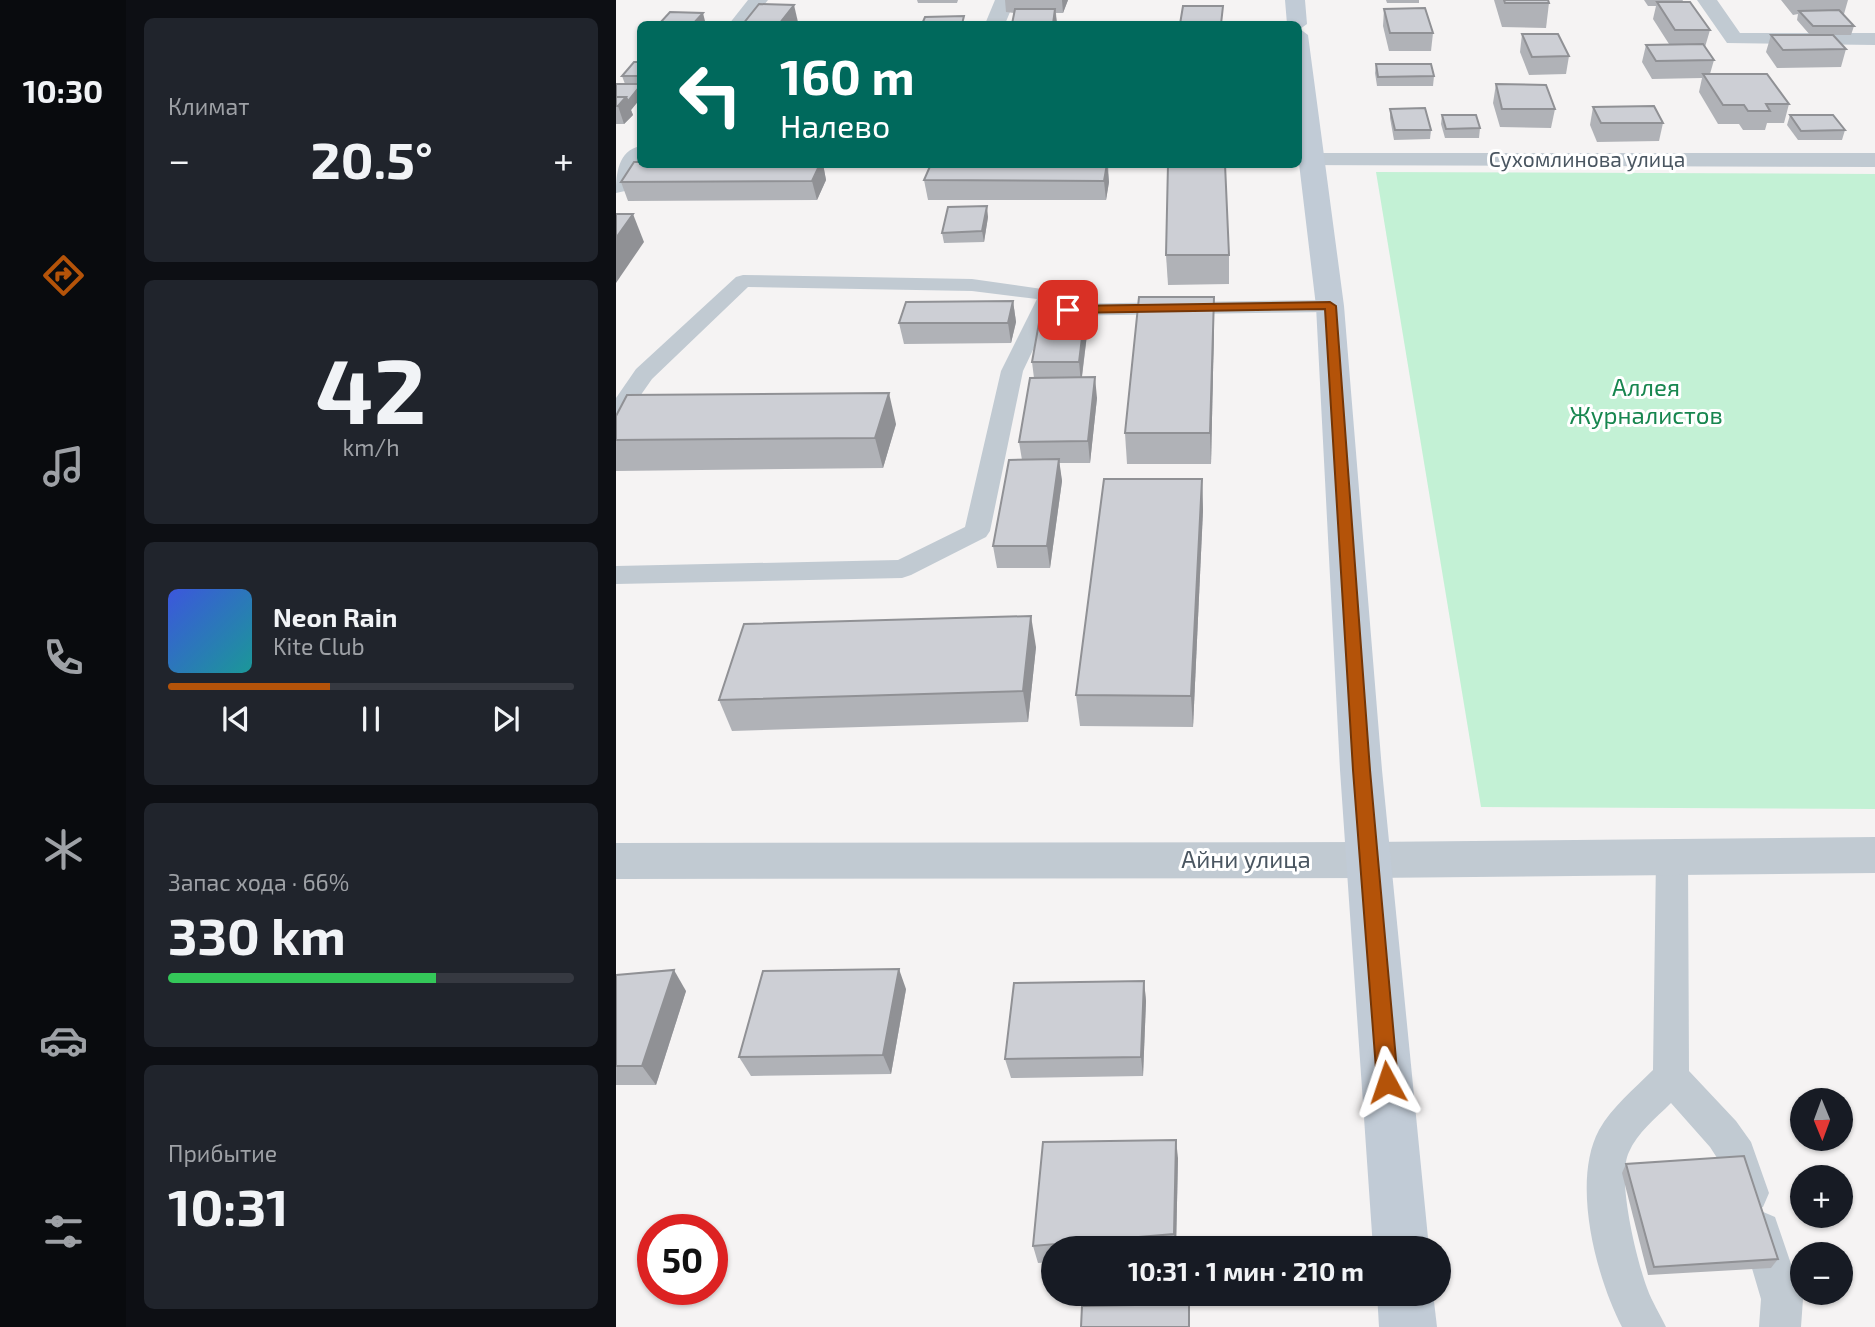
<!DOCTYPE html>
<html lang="ru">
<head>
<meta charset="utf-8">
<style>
	body { margin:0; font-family:"Exo 2",sans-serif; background:#20242c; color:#f1f3f6; height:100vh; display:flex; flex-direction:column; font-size:26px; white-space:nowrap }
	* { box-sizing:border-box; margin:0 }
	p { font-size:23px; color:#9ea1a6 }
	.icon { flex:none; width:38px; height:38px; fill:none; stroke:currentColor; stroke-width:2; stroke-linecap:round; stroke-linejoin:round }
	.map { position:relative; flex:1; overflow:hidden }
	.side { display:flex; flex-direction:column; gap:18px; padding:18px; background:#0d0f14; width:490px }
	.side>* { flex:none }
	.banner { position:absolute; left:21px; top:21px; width:665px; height:147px; border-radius:10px; box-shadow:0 2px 5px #0004; background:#00695c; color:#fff; overflow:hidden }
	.needle { width:46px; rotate:179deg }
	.tools { position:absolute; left:1174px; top:1088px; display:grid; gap:14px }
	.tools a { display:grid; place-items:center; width:63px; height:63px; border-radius:50%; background:#171b24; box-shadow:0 2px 5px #0004; font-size:35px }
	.speed { position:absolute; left:21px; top:1214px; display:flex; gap:14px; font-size:35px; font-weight:700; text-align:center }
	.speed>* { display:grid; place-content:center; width:91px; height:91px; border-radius:50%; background:#171b24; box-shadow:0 2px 5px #0004; line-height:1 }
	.speed .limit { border:10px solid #d22; background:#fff; color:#111 }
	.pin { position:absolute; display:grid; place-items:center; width:60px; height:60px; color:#fff; margin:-30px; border-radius:14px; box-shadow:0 4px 10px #0006 }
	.me { position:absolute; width:77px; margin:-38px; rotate:355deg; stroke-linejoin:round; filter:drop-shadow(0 0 5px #0008) }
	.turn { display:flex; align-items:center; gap:24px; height:147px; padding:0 28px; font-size:32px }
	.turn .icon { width:91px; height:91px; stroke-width:2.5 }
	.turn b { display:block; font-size:49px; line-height:60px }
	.big { font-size:52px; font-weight:700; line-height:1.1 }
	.side .card { flex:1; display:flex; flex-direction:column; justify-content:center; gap:10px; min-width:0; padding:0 24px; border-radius:10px; background:#20242c }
	.side .dial { align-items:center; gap:0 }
	.dial b { font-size:91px; line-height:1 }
	.song { display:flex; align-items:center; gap:21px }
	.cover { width:84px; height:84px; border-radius:10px; background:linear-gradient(135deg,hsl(230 70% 55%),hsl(180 70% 35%)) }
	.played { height:7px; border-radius:4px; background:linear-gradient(90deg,#b45309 40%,#363941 40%) }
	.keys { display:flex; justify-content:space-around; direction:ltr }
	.heat { display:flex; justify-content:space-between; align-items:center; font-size:38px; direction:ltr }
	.charge { height:10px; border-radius:5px; background:linear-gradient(90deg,#34c759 66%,#363941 0) }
	.trip { position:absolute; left:425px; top:1236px; width:410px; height:70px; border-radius:35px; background:#171b24; box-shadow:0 2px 5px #0004; font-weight:700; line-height:70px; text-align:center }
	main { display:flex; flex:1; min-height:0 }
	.dock { display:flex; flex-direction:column; width:126px; justify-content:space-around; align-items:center; background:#090b0e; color:#9ea1a6 }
	.dock .icon { width:49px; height:49px }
	.dock .selected { color:#b45309 }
	.dock b { font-size:32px; color:#f1f3f6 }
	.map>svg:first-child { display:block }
</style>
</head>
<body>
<main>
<nav class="dock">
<b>10:30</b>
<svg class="icon selected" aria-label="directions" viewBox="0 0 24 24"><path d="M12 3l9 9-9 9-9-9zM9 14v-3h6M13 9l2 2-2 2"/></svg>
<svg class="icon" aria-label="music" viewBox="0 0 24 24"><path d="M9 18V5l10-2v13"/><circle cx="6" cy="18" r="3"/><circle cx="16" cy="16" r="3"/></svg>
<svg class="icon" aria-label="phone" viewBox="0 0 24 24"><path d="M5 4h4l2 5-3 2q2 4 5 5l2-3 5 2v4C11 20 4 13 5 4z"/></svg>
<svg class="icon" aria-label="climate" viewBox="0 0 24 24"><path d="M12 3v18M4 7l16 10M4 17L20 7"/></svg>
<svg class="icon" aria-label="car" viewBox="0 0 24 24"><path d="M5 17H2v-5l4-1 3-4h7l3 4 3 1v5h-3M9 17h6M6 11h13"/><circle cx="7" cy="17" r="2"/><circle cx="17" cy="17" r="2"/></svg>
<svg class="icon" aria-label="filters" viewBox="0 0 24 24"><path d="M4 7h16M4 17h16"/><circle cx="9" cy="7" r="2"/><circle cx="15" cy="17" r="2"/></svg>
</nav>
<section class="side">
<div class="card"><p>Климат</p>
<div class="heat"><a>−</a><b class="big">20.5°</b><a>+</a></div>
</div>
<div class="card dial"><b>42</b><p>km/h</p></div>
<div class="card">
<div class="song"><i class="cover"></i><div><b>Neon Rain</b><p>Kite Club</p></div></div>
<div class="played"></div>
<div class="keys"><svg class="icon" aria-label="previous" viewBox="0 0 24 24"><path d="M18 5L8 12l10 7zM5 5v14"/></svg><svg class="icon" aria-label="pause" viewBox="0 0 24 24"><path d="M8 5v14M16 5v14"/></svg><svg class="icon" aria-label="next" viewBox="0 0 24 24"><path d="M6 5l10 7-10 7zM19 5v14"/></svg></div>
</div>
<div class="card"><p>Запас хода · 66%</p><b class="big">330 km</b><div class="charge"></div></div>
<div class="card"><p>Прибытие</p><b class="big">10:31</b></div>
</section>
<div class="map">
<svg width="1259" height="1327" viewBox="0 0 1259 1327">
	<rect width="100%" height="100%" fill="#f5f3f3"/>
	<polygon fill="#c3f1d5" points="760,172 1259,174 1259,809 865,807"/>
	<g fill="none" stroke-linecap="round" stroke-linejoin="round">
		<g fill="#c1cad2" fill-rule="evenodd">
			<polygon points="127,275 356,279 440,291 443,295 439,304 714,300 721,302 724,306 721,310 714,312 433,316 407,371 374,531 370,537 295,575 286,578 0,584 0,566 282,560 349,527 385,371 421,299 356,291 132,287 36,379 8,419 0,421 0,398 20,369 120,277"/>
			<path d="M1056 844 1067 848 1072 857 1073 1071 1120 1121 1135 1142 1153 1193 1147 1207 1133 1213 1119 1207 1105 1164 1094 1147 1055 1103C1040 1118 1021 1133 1013 1152 1000 1178 1021 1261 1031 1288 1036 1302 1044 1314 1050 1327H1006C980 1277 955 1182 983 1130 996 1107 1018 1089 1037 1070L1040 857 1045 848Z"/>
			<polygon points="1145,1211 1159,1217 1187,1299 1185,1327 1143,1327 1145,1299 1125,1231 1131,1217"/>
		</g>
		<g fill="#c1cad2" fill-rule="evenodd">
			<polygon points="132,0 152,0 133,24 113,24"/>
			<polygon points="379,0 399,0 389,24 369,24"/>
			<polygon points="1081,0 1101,0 1124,33 1259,33 1259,45 1111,43"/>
			<path d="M24 146V164H28L9 191 0 193C0 174 2 151 24 146Z"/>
			<polygon points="682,153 1259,153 1259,167 673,165 682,164"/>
		</g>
		<polygon fill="#c1cad2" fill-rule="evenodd" points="1259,837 1259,873 753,878 0,879 0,843 753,842"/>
		<g fill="#c1cbd6" fill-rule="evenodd">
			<polygon points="669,0 689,0 691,24 684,29 692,35 728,306 766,770 813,1248 757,1248 724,770 700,306 682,155 682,24 671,24"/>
			<polygon points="761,1293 817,1293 821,1327 763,1327"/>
		</g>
	</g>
	<g fill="#b0b2b7">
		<polygon points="301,0 342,0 341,3 302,3"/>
		<polygon points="389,0 452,0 447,13 440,13 441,24 396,24 398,13 390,12"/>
		<polygon points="770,0 803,0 803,3 771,3"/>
		<polygon points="878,0 932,0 933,3 930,28 886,27"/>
		<polygon points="1028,0 1067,0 1066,2 1094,30 1089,47 1098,60 1094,74 1173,104 1168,123 1151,123 1149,130 1127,130 1123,124 1102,124 1083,92 1086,78 1036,79 1026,62 1030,45 1053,44 1037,19 1040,6 1032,6"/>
		<polygon points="1165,0 1232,0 1228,14 1226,14 1238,26 1235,35 1218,35 1230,49 1225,67 1161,68 1150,52 1155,35 1194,35 1181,20 1182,14 1177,15"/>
		<polygon points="768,9 817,33 815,51 773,51 767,26"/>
		<polygon points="906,34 953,56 950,74 913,75 904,52"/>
		<polygon points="24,62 24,99 15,110 17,115 8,124 0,124 0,84 9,84 6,76"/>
		<polygon points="760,64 818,76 817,86 761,86 759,73"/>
		<polygon points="880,84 939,109 935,128 884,127 877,103"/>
		<polygon points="977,107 1047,123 1043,141 981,142 974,125"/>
		<polygon points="774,109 815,130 814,139 778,140 774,118"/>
		<polygon points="826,115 864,128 863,138 829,138 825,124"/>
		<polygon points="1174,115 1229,130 1226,140 1182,140 1171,125"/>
		<polygon points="24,164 207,164 210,180 201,200 12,201 5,182"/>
		<polygon points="492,164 493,182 490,200 312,200 308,180"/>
		<polygon points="372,217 368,242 328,243 326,233"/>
		<polygon points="550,255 613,255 613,284 552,285"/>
		<polygon points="397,301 400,322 395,343 288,344 283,323"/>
		<polygon points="472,326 466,377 481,398 474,463 443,463 446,481 434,568 381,568 377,546 406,460 403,442 418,378 416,362"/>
		<polygon points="598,327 595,464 511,464 509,433"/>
		<polygon points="0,416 280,424 267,468 0,471"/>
		<polygon points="586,479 587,510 577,727 464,726 460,695"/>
		<polygon points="420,647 412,722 116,731 103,700"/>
		<polygon points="0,975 70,991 40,1085 0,1085"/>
		<polygon points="528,981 530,1001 527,1076 395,1078 389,1059"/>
		<polygon points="290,989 275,1074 135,1076 123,1057"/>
		<polygon points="562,1158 560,1248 438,1248 438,1262 422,1263 417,1246"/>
		<polygon points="1010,1164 1162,1259 1155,1268 1032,1275 1006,1173"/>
	</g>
	<g fill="#909195">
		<polygon points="446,0 452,0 447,13"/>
		<polygon points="178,5 182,22 180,24 163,24"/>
		<polygon points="439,9 441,24 437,24"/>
		<polygon points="87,13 89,21 87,24 77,24"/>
		<polygon points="24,86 24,99 15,110 17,115 8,124 2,106 10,97"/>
		<polygon points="204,164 207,164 210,180 201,200 196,181"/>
		<polygon points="491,164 493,182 490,200 488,181"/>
		<polygon points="371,206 372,217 368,242 366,231"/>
		<polygon points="17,214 28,242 0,283 0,238"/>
		<polygon points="598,297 598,327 595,464 594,433"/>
		<polygon points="397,301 400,322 395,343 392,323"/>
		<polygon points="470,305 472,326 465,383 463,362"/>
		<polygon points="479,377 481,398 474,463 472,441"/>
		<polygon points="273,393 280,424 267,468 259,438"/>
		<polygon points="443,459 446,481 434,568 431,546"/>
		<polygon points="586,479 587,510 577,727 575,696"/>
		<polygon points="415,616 420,647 412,722 407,691"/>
		<polygon points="283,969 290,989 275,1074 267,1055"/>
		<polygon points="58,970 70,991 40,1085 26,1066"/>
		<polygon points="528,981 530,1001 527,1076 525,1057"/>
		<polygon points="560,1140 562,1158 560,1248 558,1234"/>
	</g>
	<g fill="#cdcfd5" stroke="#909195" stroke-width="2">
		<polygon points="888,0 932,0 933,3 889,3"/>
		<polygon points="1041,2 1074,2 1094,30 1059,30"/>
		<polygon points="143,4 178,5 163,24 127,24"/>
		<polygon points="567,6 607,6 605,24 564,24"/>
		<polygon points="809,8 817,33 774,33 768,9"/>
		<polygon points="399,9 439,9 437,24 396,24"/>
		<polygon points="1223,10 1238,26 1197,26 1183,11"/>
		<polygon points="54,12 87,13 77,24 43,24"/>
		<polygon points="348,16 346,24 306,24 309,17"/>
		<polygon points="906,34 942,34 953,56 916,57"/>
		<polygon points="1155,35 1217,35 1230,49 1167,50"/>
		<polygon points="1087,44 1098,60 1040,61 1030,45"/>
		<polygon points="18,62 24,62 24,76 6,76"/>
		<polygon points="760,64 815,64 818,76 762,77"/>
		<polygon points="1087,74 1151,74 1173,104 1150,104 1154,111 1132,111 1128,105 1107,105"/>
		<polygon points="0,84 24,84 24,86 12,101 10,97 0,97"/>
		<polygon points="880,84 930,85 939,109 886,109"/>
		<polygon points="0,97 10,97 2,106 0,106"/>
		<polygon points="1038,106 1047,123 985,123 977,107"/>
		<polygon points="809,108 815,130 779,130 774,109"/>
		<polygon points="826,115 860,115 864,128 830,129"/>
		<polygon points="1174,115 1217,115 1229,130 1185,131"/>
		<polygon points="18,162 24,162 24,164 204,164 196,181 5,182"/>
		<polygon points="315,164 491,164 488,181 308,180"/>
		<polygon points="552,164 609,164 613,255 550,255"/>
		<polygon points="371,206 366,231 326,233 332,207"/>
		<polygon points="0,214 17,214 0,238"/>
		<polygon points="523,297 598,297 594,433 509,433"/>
		<polygon points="397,301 392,323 283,323 290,302"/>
		<polygon points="470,305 463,362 416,362 426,306"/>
		<polygon points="479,377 472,441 403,442 414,378"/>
		<polygon points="273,393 259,438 0,440 0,416 11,395"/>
		<polygon points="443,459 431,546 377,546 393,460"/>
		<polygon points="488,479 586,479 575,696 460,695"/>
		<polygon points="415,616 407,691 103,700 128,624"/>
		<polygon points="283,969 267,1055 123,1057 147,971"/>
		<polygon points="58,970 26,1066 0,1066 0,975"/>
		<polygon points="528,981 525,1057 389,1059 398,983"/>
		<polygon points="560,1140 558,1234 417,1246 427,1142"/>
		<polygon points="1128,1156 1162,1259 1038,1267 1010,1164"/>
		<polygon points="573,1304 573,1327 465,1327 466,1306"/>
	</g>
	<polygon fill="#b45309" stroke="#753606" stroke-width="2" points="714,302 720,306 754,770 782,1082 779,1089 771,1092 764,1089 761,1082 737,770 709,309 452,313 446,310 452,306"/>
	<g text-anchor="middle" stroke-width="6" stroke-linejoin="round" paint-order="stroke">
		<g font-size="21" fill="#4a5661" stroke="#fff">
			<text x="971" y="167">Сухомлинова улица</text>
		</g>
		<g font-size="24" fill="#17864f" stroke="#fff">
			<text x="1030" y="396">Аллея<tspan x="1030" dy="28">Журналистов</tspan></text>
		</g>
		<g font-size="24" fill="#4a5661" stroke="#fff">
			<text x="630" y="868">Айни улица</text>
		</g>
	</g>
</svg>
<div class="tools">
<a><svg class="needle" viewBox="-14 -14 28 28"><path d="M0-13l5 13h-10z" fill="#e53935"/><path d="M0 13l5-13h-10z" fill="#9ea1a6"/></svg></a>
<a>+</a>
<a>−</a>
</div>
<div class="speed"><div class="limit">50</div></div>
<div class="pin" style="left:452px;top:310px;background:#d93025"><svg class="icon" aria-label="arrive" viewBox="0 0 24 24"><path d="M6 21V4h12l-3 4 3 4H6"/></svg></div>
<svg class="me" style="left:771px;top:1082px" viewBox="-20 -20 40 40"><path d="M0-17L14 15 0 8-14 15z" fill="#b45309" stroke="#fff" stroke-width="4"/></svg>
<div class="trip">10:31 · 1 мин · 210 m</div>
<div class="banner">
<div class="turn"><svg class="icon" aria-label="left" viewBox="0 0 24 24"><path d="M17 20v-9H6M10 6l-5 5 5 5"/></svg><div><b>160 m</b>Налево</div></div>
</div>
</div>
</main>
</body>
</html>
